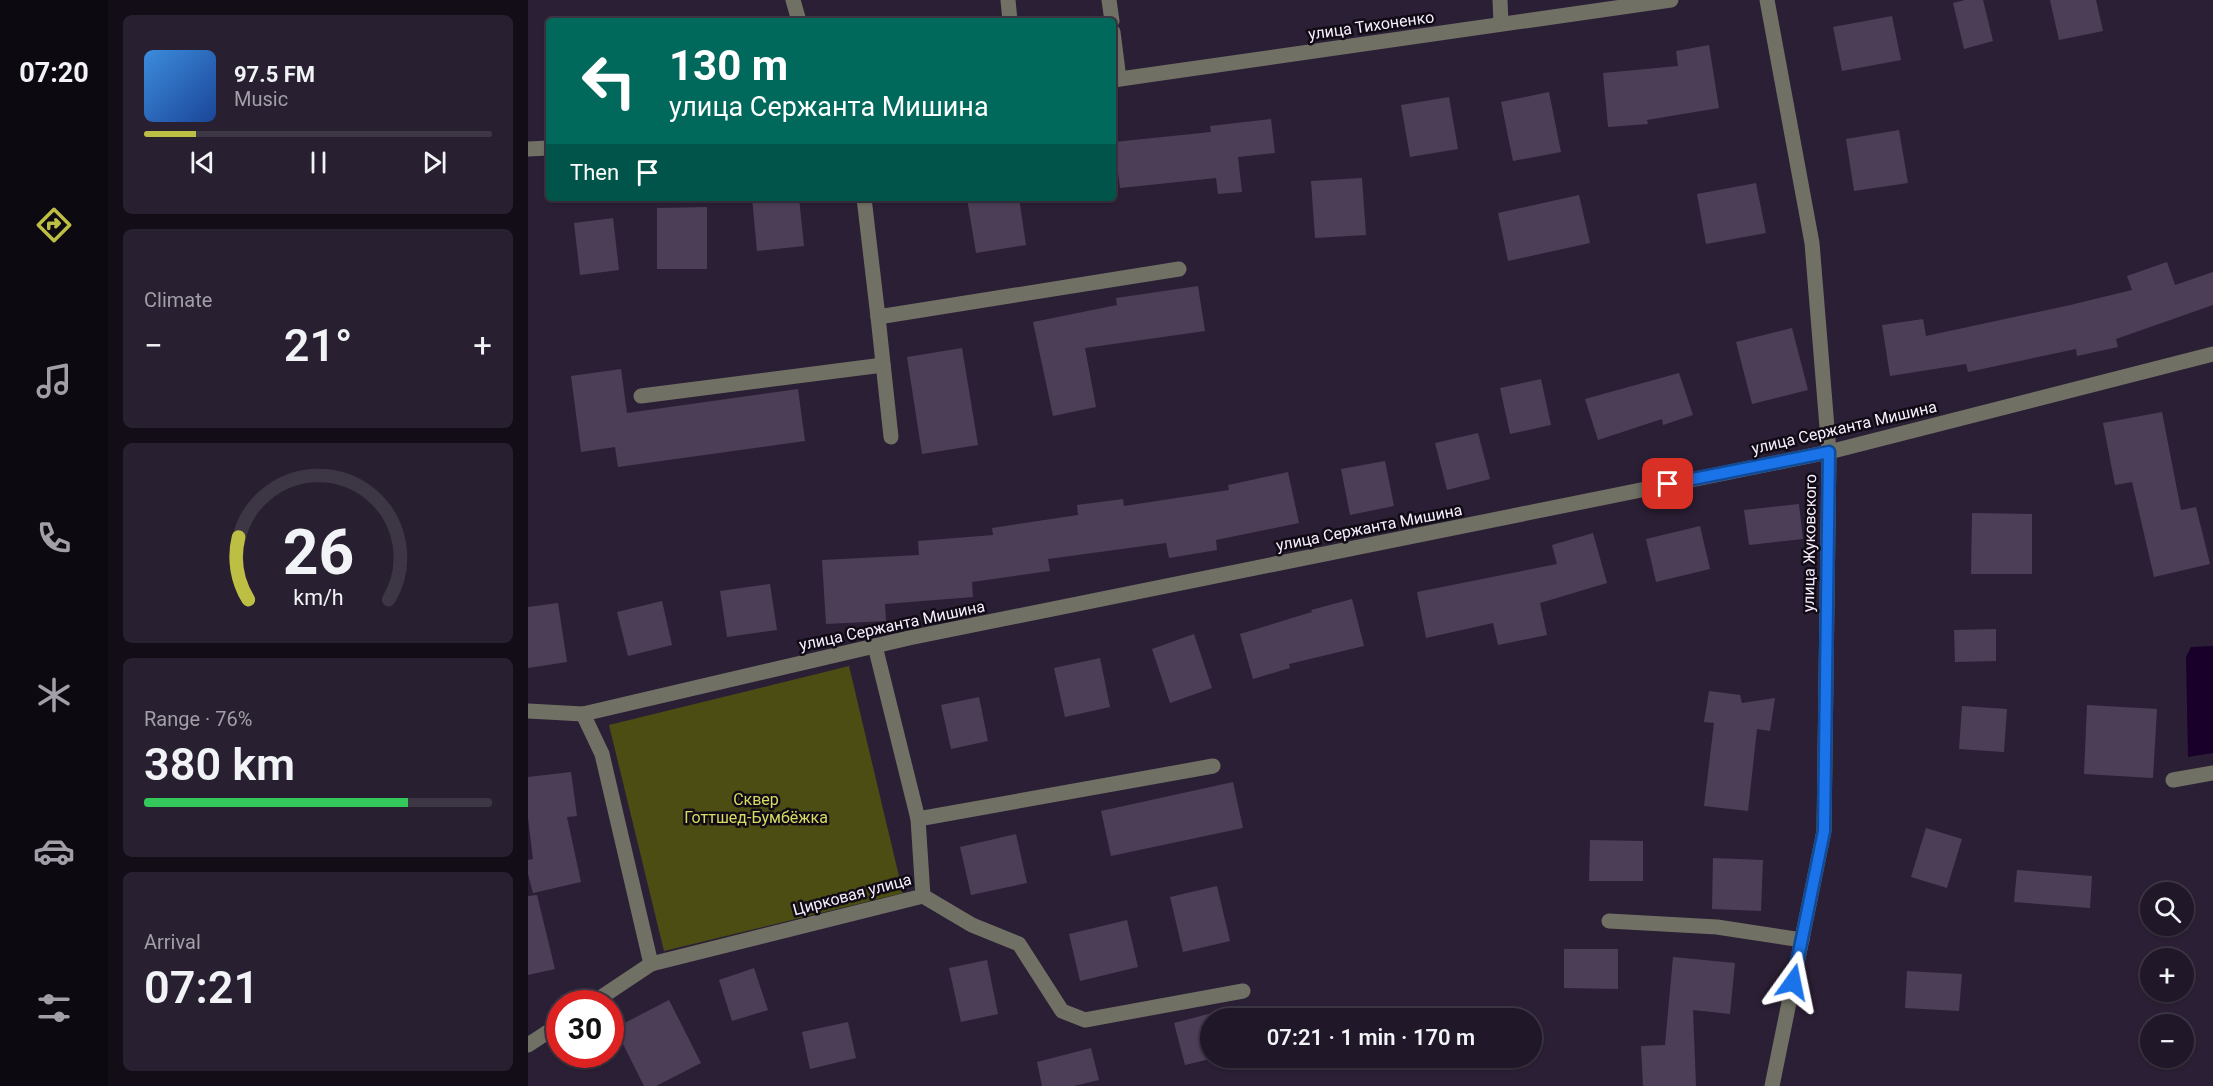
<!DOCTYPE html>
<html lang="en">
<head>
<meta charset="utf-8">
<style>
	body { margin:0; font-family:Roboto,sans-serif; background:#282030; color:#f1f3f6; height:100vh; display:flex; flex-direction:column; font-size:22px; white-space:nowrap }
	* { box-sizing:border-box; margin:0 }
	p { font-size:20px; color:#a29fa8 }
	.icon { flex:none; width:33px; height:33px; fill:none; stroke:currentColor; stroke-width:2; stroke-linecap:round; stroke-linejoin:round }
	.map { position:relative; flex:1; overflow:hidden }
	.side { display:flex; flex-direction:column; gap:15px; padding:15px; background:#120d16; width:420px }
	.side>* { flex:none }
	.top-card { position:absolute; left:18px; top:18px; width:570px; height:183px; border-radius:6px; box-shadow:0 2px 4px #0004,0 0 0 2px #3d3645; background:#00695c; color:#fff; overflow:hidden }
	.fabs { position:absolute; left:1612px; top:882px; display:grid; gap:12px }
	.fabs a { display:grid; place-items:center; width:54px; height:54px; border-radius:50%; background:#201728; box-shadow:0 2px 4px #0004,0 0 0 2px #3d3645; font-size:30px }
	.speed { position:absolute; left:18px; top:990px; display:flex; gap:12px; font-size:30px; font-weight:700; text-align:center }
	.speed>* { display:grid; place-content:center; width:78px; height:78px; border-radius:50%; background:#201728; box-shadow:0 2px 4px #0004,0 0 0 2px #3d3645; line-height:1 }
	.speed .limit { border:9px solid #d22; background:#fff; color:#111 }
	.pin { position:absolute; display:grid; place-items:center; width:51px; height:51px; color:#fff; margin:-26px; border-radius:12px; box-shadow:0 3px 9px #0006 }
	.me { position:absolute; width:66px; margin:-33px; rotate:12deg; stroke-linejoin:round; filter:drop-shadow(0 0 4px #0008) }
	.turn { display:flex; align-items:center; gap:21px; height:126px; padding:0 24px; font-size:27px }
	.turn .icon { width:78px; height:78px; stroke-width:2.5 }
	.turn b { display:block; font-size:42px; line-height:51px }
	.then { display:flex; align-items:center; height:57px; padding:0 24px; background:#0003; gap:12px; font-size:22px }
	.big { font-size:45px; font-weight:600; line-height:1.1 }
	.side .widget { flex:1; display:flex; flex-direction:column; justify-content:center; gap:9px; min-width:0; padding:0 21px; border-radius:9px; background:#282030 }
	.side .dial { align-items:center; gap:0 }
	.dial svg { height:156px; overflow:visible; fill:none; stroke:#3d3645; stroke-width:7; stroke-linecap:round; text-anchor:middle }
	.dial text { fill:#f1f3f6; stroke:none }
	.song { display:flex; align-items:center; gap:18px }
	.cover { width:72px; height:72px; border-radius:9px; background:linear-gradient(135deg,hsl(210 70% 55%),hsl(220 70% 35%)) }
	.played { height:6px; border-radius:3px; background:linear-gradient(90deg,#bcbf44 15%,#3d3645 15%) }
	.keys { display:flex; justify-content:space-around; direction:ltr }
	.heat { display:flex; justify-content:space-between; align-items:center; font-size:33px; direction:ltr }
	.charge { height:9px; border-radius:4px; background:linear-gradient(90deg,#34c759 76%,#3d3645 0) }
	.trip { position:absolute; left:672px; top:1008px; width:342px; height:60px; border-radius:30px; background:#201728; box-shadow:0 2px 4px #0004,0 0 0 2px #3d3645; font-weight:600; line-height:60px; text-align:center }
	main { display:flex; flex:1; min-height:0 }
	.tabs { display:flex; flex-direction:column; width:108px; justify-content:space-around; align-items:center; background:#0d0910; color:#a29fa8 }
	.tabs .icon { width:42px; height:42px }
	.tabs .on { color:#bcbf44 }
	.tabs b { font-size:27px; color:#f1f3f6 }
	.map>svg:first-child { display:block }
</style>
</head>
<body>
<main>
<nav class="tabs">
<b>07:20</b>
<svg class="icon on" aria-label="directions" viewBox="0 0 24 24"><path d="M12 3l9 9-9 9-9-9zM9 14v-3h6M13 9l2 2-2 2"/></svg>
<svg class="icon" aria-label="music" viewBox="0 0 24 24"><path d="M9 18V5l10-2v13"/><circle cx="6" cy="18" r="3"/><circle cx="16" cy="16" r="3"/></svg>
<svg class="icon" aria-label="phone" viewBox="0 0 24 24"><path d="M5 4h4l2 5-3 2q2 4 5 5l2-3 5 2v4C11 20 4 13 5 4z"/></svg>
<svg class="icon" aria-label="climate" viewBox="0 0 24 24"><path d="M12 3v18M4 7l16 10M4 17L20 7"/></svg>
<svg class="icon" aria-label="car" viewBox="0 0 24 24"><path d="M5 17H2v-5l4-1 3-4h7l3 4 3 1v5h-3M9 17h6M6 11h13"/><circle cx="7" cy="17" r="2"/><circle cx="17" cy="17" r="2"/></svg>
<svg class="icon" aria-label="filters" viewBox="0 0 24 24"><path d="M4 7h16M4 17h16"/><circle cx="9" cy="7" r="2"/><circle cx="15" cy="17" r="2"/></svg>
</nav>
<section class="side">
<div class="widget">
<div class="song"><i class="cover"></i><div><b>97.5 FM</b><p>Music</p></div></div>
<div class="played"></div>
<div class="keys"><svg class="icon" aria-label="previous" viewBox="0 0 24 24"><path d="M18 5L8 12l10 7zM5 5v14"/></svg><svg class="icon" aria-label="pause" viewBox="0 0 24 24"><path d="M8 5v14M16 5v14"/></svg><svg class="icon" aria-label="next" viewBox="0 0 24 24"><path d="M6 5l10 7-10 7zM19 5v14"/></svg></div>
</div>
<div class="widget"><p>Climate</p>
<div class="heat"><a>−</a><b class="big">21°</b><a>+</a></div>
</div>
<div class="widget dial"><svg viewBox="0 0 100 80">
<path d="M14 69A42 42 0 1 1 86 69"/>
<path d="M14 69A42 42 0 0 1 9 37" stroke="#bcbf44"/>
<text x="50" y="56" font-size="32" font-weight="700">26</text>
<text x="50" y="72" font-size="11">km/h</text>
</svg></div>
<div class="widget"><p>Range · 76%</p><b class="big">380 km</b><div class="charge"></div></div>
<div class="widget"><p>Arrival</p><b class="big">07:21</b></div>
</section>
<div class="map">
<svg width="1685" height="1086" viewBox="0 0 1685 1086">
	<rect width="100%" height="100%" fill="#2b1f35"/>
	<polygon fill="#4b4d13" points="321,666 375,893 136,951 81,725"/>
	<polygon fill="#19002a" points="1685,646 1685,753 1660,757 1658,657 1663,647"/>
	<g fill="#4c3e57">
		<polygon points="1437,0 1455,0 1465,41 1436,49 1425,3"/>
		<polygon points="1522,0 1568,0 1575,31 1531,40"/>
		<polygon points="1364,16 1373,60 1314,71 1305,27"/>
		<polygon points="1181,45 1191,108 1119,120 1120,124 1080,127 1075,73 1150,66 1148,51"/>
		<polygon points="1021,92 1033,152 985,161 973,102"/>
		<polygon points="921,97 930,149 882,157 873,105"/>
		<polygon points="743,119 747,153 710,157 714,192 690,194 688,178 592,188 586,142 683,132 682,126"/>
		<polygon points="1371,130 1380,183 1326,191 1318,139"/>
		<polygon points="834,178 838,235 787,238 783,181"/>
		<polygon points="1228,183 1238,233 1178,244 1169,194"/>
		<polygon points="1051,195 1062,243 980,261 970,213"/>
		<polygon points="224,198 271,198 276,246 229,251"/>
		<polygon points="439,198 491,198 498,245 448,253"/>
		<polygon points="179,207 179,269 129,269 129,208"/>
		<polygon points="85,218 91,270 52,275 46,223"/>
		<polygon points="1639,262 1647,285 1685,272 1685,305 1588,339 1590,347 1549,356 1548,349 1440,372 1438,364 1362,376 1354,325 1395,319 1398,336 1538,306 1604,290 1599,276"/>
		<polygon points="670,286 677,331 557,348 568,407 525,416 505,322 589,305 588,298"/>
		<polygon points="1264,328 1280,390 1224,404 1208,342"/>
		<polygon points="434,348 450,445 394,454 379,357"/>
		<polygon points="93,369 99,413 270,389 277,441 90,467 87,447 53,452 43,376"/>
		<polygon points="1151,373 1165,415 1135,425 1134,419 1070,440 1057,399"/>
		<polygon points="1013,379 1023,425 982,434 972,388"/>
		<polygon points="1634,412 1653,510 1668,507 1682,564 1626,577 1604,482 1587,485 1575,423"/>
		<polygon points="950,433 962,479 919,490 907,443"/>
		<polygon points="857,461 866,506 822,515 813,469"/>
		<polygon points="760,472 771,523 688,540 689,550 641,558 638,543 520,559 522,571 444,582 445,597 357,604 358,621 298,624 294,560 391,555 390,541 465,535 464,528 550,515 549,505 595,499 596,506 701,490 700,485"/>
		<polygon points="1271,504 1275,539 1221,545 1216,510"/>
		<polygon points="1444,513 1504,514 1504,574 1443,574"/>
		<polygon points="1172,526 1182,569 1128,582 1118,539"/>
		<polygon points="1065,533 1079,583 1012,603 1019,635 970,645 965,623 898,638 889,592 1029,564 1024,545"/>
		<polygon points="242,584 249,630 199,637 192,591"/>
		<polygon points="824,599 836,646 761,664 762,668 725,679 712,634 784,612 783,610"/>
		<polygon points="134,601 144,645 100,656 89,612"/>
		<polygon points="30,603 39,662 0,668 0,607"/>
		<polygon points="1468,629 1468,661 1427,662 1426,630"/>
		<polygon points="666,634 684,688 642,703 624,649"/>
		<polygon points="572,658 582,707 537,717 526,668"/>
		<polygon points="1181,691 1212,695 1214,703 1247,698 1242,731 1229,729 1220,811 1176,806 1186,723 1176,722"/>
		<polygon points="451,697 460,741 423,749 413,705"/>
		<polygon points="1559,705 1629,709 1625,778 1556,774"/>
		<polygon points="1434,706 1479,709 1476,752 1431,749"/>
		<polygon points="43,772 49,816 39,817 53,882 5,893 0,874 0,860 5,859 0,818 0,777"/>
		<polygon points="705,782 715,828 583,856 573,811"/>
		<polygon points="1398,828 1434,839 1419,888 1383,877"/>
		<polygon points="488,834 499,883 443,895 432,847"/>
		<polygon points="1062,840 1115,841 1115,881 1061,881"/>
		<polygon points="1185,858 1235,860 1233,911 1184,909"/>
		<polygon points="1489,870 1564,876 1562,908 1486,902"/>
		<polygon points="689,886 702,941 655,952 642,897"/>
		<polygon points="9,895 27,969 0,975 0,896"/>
		<polygon points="599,920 610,967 552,981 541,934"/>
		<polygon points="1036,949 1090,949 1090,989 1036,988"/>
		<polygon points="1145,957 1207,963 1202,1014 1165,1010 1168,1086 1115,1086 1113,1046 1137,1045"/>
		<polygon points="459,960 470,1014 433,1022 421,968"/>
		<polygon points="226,968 240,1010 204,1021 191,980"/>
		<polygon points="1379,971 1434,974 1431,1011 1377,1008"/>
		<polygon points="141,1000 173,1063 128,1086 116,1086 87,1028"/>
		<polygon points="684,1013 682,1058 686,1058 657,1065 646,1023"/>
		<polygon points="320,1022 328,1058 282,1069 274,1032"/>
		<polygon points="563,1048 571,1080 546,1086 514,1086 509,1062"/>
	</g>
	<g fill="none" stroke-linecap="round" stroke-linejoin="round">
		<g stroke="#707164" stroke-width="15">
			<polyline points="265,0 271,21"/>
			<polyline points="480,0 482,21"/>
			<polyline points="581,0 584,21"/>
			<polyline points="972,0 973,24"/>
			<polyline points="585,32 591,79"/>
			<polyline points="336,198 350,317 651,269"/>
			<polyline points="350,317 363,437"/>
			<polyline points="113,396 355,365"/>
			<polyline points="1645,780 1685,773"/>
			<polyline points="390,819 685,766"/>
			<polyline points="395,896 444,925 491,944 534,1011 557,1020 715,991"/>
			<polyline points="1081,921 1189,927 1274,940"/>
		</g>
		<g stroke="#707164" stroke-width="15">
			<polyline points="1239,0 1284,243 1301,452 1296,831 1244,1086"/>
			<polyline points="585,80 1143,0"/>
			<polyline points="0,149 21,148"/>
			<polyline points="55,714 74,754 123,964 63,1004"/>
			<polyline points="123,964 395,896 390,819 347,646"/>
			<polyline points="0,1045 32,1024"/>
		</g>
		<polyline stroke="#707164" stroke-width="15" points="0,711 55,714 381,638 1301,452 1685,354"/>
	</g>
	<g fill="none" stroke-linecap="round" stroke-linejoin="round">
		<g stroke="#114b97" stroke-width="15">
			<polyline id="route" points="1140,484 1301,452 1296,831 1265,982"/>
		</g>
		<use href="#route" stroke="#1a73e8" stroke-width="10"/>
	</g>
	<g text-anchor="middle" stroke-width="5" stroke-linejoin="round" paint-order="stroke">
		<g font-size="16" fill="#f7effe" stroke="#110b15">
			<text transform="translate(843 25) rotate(-8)" y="6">улица Тихоненко</text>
			<text transform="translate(1316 427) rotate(-13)" y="6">улица Сержанта Мишина</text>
			<text transform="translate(841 527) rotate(-11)" y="6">улица Сержанта Мишина</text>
			<text transform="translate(1281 543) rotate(-89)" y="6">улица Жуковского</text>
			<text transform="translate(364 625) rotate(-12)" y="6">улица Сержанта Мишина</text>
			<text transform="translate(324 894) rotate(-15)" y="6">Цирковая улица</text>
		</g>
		<g font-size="16" fill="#d8dc62" stroke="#110b15">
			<text x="228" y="805">Сквер<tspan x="228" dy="18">Готтшед-Бумбёжка</tspan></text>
		</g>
	</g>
</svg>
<div class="fabs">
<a><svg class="icon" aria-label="search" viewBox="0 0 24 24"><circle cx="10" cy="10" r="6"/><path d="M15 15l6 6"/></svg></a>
<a>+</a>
<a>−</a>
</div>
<div class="speed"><div class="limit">30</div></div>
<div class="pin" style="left:1140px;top:484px;background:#d93025"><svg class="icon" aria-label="arrive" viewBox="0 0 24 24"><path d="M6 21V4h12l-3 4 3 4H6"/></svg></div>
<svg class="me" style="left:1265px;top:982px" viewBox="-20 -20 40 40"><path d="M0-17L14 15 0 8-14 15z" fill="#1a73e8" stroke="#fff" stroke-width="4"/></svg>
<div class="trip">07:21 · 1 min · 170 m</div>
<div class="top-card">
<div class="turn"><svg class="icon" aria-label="left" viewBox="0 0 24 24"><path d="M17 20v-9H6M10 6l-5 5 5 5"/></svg><div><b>130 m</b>улица Сержанта Мишина</div></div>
<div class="then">Then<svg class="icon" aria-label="arrive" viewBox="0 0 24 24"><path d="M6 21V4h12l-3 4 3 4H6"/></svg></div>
</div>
</div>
</main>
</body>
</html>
